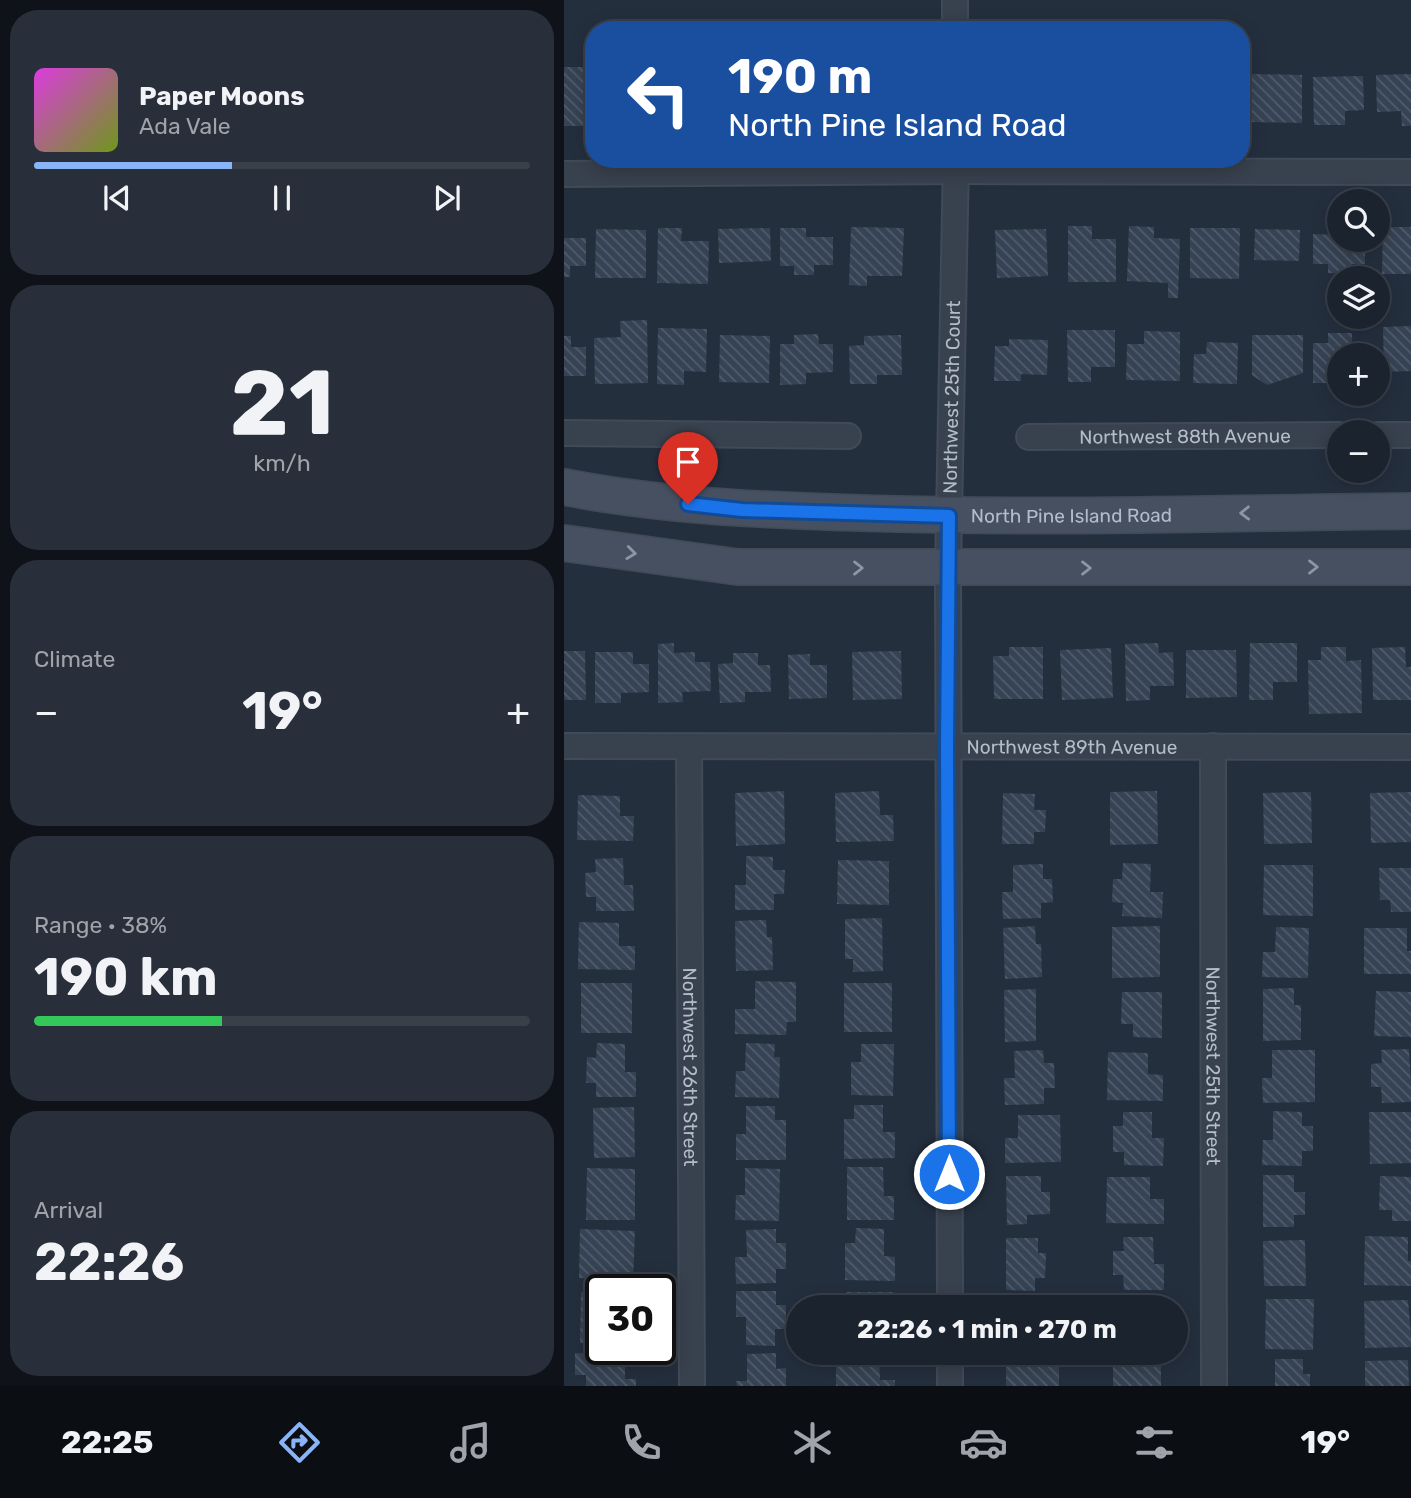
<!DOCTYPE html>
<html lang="en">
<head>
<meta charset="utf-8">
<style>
	body { margin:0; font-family:Rubik,sans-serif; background:#282f3a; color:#f1f3f6; height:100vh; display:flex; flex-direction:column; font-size:26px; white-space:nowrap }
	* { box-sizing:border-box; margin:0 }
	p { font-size:23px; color:#a0a4aa }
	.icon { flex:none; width:38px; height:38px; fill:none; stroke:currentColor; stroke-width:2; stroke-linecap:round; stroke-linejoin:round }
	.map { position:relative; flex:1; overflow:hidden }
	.panel { display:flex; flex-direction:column; gap:10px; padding:10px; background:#0f1319; width:564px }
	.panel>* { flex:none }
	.top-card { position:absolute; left:21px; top:21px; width:665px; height:147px; border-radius:28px; box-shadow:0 4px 18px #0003,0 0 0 2px #39404a; background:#1a4fa0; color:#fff; overflow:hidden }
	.tools { position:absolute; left:763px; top:189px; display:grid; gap:14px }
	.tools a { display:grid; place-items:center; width:63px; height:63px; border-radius:50%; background:#1b232e; box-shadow:0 4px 18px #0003,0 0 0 2px #39404a; font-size:35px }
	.speed { position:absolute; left:21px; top:1274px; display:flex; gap:14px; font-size:35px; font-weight:700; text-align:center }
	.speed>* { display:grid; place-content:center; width:91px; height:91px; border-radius:50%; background:#1b232e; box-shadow:0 4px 18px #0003,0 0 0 2px #39404a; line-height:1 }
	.speed .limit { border:4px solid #111; border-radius:10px; background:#fff; color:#111 }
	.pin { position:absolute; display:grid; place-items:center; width:60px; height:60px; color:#fff; margin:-72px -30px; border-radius:50% 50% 50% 0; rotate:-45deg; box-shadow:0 0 7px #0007 }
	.pin .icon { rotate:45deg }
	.me { position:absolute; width:77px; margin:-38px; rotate:0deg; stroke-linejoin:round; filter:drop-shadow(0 0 5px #0008) }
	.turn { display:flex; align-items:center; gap:24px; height:147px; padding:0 28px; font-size:32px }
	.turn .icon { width:91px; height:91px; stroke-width:2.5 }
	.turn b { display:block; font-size:49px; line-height:60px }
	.big { font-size:52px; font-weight:700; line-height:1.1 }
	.panel .tile { flex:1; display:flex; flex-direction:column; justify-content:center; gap:10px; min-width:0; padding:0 24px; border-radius:28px; background:#282f3a }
	.panel .dial { align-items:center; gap:0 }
	.dial b { font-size:91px; line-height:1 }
	.song { display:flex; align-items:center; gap:21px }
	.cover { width:84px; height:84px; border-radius:10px; background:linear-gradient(135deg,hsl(300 70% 55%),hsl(80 70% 35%)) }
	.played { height:7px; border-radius:4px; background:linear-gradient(90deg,#8ab4f8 40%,#39404a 40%) }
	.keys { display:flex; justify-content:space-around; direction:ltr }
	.heat { display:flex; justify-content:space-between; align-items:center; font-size:38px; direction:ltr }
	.charge { height:10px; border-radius:5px; background:linear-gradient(90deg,#34c759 38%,#39404a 0) }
	.trip { position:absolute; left:222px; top:1295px; width:402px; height:70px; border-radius:35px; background:#1b232e; box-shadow:0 4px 18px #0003,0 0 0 2px #39404a; font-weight:700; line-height:70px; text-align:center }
	.tab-bar { display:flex; height:112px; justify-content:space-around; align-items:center; background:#0b0e12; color:#a0a4aa }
	.tab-bar .icon { width:49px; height:49px }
	.tab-bar .on { color:#8ab4f8 }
	.tab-bar b { font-size:32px; color:#f1f3f6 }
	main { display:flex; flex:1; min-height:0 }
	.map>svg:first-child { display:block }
</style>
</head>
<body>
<main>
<section class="panel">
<div class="tile">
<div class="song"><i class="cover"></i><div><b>Paper Moons</b><p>Ada Vale</p></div></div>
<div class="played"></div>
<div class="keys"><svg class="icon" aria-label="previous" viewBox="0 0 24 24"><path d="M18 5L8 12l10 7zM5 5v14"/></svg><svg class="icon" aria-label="pause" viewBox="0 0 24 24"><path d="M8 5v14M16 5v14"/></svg><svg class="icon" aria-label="next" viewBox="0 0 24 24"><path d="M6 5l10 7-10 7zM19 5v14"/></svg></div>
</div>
<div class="tile dial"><b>21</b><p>km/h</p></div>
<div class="tile"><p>Climate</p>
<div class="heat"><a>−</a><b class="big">19°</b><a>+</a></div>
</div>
<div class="tile"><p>Range · 38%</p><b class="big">190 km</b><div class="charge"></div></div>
<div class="tile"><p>Arrival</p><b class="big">22:26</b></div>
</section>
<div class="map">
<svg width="848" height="1386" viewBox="0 0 848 1386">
	<defs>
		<pattern id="building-back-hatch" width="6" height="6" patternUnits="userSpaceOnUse" patternTransform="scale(1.75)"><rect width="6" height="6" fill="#364354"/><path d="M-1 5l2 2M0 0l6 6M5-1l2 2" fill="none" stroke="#515c6b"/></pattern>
	</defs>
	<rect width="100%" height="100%" fill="#242f3e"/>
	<g fill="url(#building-back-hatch)">
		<rect x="0" y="67" width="20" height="59"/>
		<polygon points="688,74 738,75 738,123 688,122"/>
		<polygon points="848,74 848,126 838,126 837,111 813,112 812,75"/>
		<polygon points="799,76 800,110 781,111 781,125 750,125 749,77"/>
		<polygon points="504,226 528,226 528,239 552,239 552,282 504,282"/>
		<polygon points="565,226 590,227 590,238 616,239 614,298 604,298 604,283 563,281"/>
		<polygon points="287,227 340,228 338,276 303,276 303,286 285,285"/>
		<polygon points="819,227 848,227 848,274 818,274"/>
		<polygon points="94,228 118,228 117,241 145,241 144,284 93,283"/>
		<polygon points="206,228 207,261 155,263 154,229"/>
		<polygon points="216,228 242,228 242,237 269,237 269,265 250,265 250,275 230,275 230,266 216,266"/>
		<polygon points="626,228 676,228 675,279 626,278"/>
		<polygon points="32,229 82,230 82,278 31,278"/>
		<polygon points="482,229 484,276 433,278 431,230"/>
		<polygon points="691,229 736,230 735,261 690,260"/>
		<polygon points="749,234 775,235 775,240 801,240 801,264 788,264 787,274 764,273 764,264 749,264"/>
		<polygon points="0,238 22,238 22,266 6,266 6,277 0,277"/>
		<polygon points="83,320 84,383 31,384 30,338 57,337 56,321"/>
		<polygon points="848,326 848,371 820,372 819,327"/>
		<polygon points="94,328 143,329 142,372 120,371 120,385 93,384"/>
		<polygon points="503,330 551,330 551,367 527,367 527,382 504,382"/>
		<polygon points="580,331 616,332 616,381 562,380 563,344 580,344"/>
		<polygon points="764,333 788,333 788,345 803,344 803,355 775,355 775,383 749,383 749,343 764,343"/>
		<polygon points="254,334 255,344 269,344 269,372 242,373 242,384 216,385 216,344 230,344 230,335"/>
		<polygon points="156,335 206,336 205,383 155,382"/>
		<polygon points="337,335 338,375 313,375 313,384 286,384 285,346 300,345 300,336"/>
		<polygon points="688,335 739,335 739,373 703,385 688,375"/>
		<polygon points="0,336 7,336 7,347 22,347 22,376 0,376"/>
		<polygon points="445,339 484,340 483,375 457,374 457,381 430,381 431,346 445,346"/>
		<polygon points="643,342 674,343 673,384 629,383 630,354 642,354"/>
		<polygon points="110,643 110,653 131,652 131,662 146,662 147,691 118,692 119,702 94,703 94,644"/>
		<polygon points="594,643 595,653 609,652 610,686 586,686 586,700 562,701 561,644"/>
		<polygon points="686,643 733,643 733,682 709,682 709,700 685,700"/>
		<polygon points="445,647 479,647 479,699 430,699 429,656 445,656"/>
		<polygon points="757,647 782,647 782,661 797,660 798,713 745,714 744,660 757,660"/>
		<polygon points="841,647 842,667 848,667 848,700 809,700 808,648"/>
		<polygon points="547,648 549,698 498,700 496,650"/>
		<polygon points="622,650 672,650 673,697 622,698"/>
		<polygon points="0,651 21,651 22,700 0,700"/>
		<polygon points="337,651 338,699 289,700 288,652"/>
		<polygon points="31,652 69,652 69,664 85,664 85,692 57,693 57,703 31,703"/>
		<polygon points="169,653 194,653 194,665 206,665 207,692 181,692 181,702 156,703 154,664 169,663"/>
		<polygon points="246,654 246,665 263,665 263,698 225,699 224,655"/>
		<polygon points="220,791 221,844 172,846 171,793"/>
		<polygon points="315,791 316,815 329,815 330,841 272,842 271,793"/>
		<polygon points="593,791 594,844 546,845 546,792"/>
		<polygon points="747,792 748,843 700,844 699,793"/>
		<polygon points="848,792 848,842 807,843 806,793"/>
		<polygon points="439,793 471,794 470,810 482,810 481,832 470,832 470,844 438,844"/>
		<polygon points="14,795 56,796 56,816 70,816 69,841 13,840"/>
		<polygon points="182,856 209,857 209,870 221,870 220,894 210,894 210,910 171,910 171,885 182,885"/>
		<polygon points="59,858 60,885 69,885 70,911 32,911 32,897 22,897 21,873 32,872 31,859"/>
		<polygon points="274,860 325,861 325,905 273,904"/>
		<polygon points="559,863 587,864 586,892 599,892 598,918 558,916 559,903 548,902 549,879 558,879"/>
		<polygon points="479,864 479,879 488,879 489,902 477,903 477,918 439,919 438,892 449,892 449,865"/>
		<polygon points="700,865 749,865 749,916 699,915"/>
		<polygon points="815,868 848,868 848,912 827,912 826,900 816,900"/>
		<polygon points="318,918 319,971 289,972 289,959 281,959 281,919"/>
		<polygon points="202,920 203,937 208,937 209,970 172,971 171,921"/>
		<polygon points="15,922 55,923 55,946 71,946 71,970 14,969"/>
		<polygon points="471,926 472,944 477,944 478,977 441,979 439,928"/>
		<polygon points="596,926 596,977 548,978 548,927"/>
		<polygon points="712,927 745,928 744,978 698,977 699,952 711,952"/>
		<polygon points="800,928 843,928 843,951 848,951 848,974 800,974"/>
		<polygon points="191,981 232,982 232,1022 223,1022 222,1035 171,1034 171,1009 191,1009"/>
		<rect x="17" y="983" width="51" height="50"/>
		<rect x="280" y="983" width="48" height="49"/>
		<polygon points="730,988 730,1005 737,1005 737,1040 699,1041 699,989"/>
		<polygon points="472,989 472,1041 441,1042 440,990"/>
		<polygon points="812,991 848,992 848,1037 810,1036"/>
		<polygon points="558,992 598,992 598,1038 569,1037 569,1024 557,1024"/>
		<polygon points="33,1043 61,1044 61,1072 72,1072 72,1097 32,1097 32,1083 22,1083 23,1057 32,1058"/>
		<polygon points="182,1043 211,1044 210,1057 216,1057 215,1098 171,1097 172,1071 181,1071"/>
		<polygon points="297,1044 330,1044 329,1096 287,1095 287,1062 297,1062"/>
		<polygon points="845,1049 848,1102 818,1103 817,1087 807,1087 807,1064 818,1063 817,1050"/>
		<polygon points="479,1050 480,1063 490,1063 491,1088 480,1088 480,1104 441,1105 440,1078 451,1078 450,1051"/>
		<polygon points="708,1050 751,1050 751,1102 699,1103 698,1078 708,1078"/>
		<polygon points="544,1052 584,1053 584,1074 599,1075 599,1101 543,1100"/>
		<polygon points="290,1105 319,1105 319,1132 331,1132 331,1158 280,1159 280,1119 290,1119"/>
		<polygon points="182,1106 211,1106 211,1120 222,1120 222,1160 172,1160 172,1134 182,1134"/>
		<polygon points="70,1107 71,1157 30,1158 29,1108"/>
		<polygon points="709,1111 738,1112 738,1126 749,1126 749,1151 738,1151 738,1166 698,1165 699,1140 709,1140"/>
		<polygon points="559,1112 588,1112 588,1138 600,1138 599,1166 560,1165 560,1152 549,1152 549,1126 559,1126"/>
		<polygon points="805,1112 848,1112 848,1163 806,1164"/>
		<polygon points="454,1115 496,1115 497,1162 441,1163 441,1138 454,1138"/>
		<polygon points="283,1167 319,1167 320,1196 330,1196 330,1220 283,1220"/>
		<polygon points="23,1168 71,1169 71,1220 22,1220"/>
		<polygon points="181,1168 216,1169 215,1221 171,1220 172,1195 181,1195"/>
		<polygon points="699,1175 730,1175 730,1192 741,1192 741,1215 730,1215 730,1227 699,1227"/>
		<polygon points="442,1176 477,1176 477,1192 486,1192 486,1214 463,1215 463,1224 443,1225"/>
		<polygon points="816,1176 848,1177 848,1221 828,1221 828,1210 815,1210"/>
		<polygon points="543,1177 586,1177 586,1199 600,1199 600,1224 542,1223"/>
		<polygon points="292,1228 320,1229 320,1256 331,1257 331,1281 281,1280 281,1243 291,1243"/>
		<polygon points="16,1229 71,1231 69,1280 15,1278"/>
		<polygon points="212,1229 212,1243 222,1243 222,1269 212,1269 212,1283 172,1284 171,1257 183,1257 182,1230"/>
		<polygon points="801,1236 844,1237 844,1261 848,1261 848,1286 800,1285"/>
		<polygon points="559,1237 589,1237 590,1264 600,1264 600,1290 560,1290 559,1275 549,1275 549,1251 560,1251"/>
		<polygon points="442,1238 474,1238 474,1253 482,1253 481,1278 471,1278 471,1291 442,1290"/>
		<polygon points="741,1240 742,1286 700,1286 699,1241"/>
		<polygon points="172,1291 212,1291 212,1305 222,1305 222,1329 211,1329 211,1346 182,1345 182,1317 172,1317"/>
		<polygon points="17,1292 37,1293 37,1344 16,1343"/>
		<polygon points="282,1292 329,1292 328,1307 282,1307"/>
		<polygon points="702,1299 750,1299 749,1350 701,1349"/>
		<rect x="442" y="1300" width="49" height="7"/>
		<polygon points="587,1300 587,1307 541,1307 541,1301"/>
		<polygon points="844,1300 848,1347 801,1348 800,1301"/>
		<polygon points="11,1353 61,1354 61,1379 72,1379 72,1386 22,1386 22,1375 11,1375"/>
		<polygon points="212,1353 212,1369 222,1368 222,1386 173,1386 172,1381 183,1381 183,1354"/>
		<polygon points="272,1354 315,1354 316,1380 331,1380 331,1386 272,1386"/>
		<polygon points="711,1359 739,1359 739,1374 746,1374 746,1386 711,1386"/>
		<polygon points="844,1360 845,1386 801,1386 801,1361"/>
		<rect x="549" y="1362" width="48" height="24"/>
		<polygon points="442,1365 495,1366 495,1386 442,1386"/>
	</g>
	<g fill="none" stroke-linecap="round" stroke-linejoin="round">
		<g stroke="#414a57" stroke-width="28">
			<g id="minor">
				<polyline points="391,0 391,30"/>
				<polyline points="0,174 392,171 848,172"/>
				<polyline points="0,433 284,436"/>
				<polyline points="814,435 848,435"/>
				<path id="s1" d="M465 437 775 435"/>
				<path id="s2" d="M0 746 848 747"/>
				<path id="s3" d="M649 746 650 1386"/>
				<path id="s4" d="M125 747 128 1386"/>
				<path id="s5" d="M386 1307 384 568 392 159"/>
				<polyline points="386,1353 386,1386"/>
			</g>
		</g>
		<g stroke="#414a57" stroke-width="38">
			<g id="secondary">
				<path id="s6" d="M0 487C97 506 197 510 296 513 479 519 664 513 848 511"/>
				<polyline points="0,543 174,567 848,567"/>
			</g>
		</g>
		<use href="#minor" stroke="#38414e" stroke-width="24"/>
		<use href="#secondary" stroke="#465061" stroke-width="35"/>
	</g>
	<defs><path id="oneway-chevron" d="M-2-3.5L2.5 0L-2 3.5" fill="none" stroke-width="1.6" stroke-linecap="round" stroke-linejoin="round" transform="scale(1.75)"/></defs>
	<g stroke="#8e96a5">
		<use href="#oneway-chevron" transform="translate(681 513) rotate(179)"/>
		<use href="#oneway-chevron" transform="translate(67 553) rotate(7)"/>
		<use href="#oneway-chevron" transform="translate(749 567)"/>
		<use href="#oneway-chevron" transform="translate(294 568)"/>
		<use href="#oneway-chevron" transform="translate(522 568)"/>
	</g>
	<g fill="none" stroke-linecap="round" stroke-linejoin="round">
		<g stroke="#114b97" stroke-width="18">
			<polyline id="route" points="124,504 178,510 385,516 383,746 385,1174"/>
		</g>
		<use href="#route" stroke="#1a73e8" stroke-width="12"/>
	</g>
	<g text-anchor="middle" stroke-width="7" stroke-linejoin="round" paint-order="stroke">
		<g font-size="19" fill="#b4bcc9" stroke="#1d2633">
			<text dy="7" stroke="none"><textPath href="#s5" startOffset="910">Northwest 25th Court</textPath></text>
			<text dy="7" stroke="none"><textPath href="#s1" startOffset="156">Northwest 88th Avenue</textPath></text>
			<text dy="7" stroke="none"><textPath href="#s6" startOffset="509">North Pine Island Road</textPath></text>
			<text dy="7" stroke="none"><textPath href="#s2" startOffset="508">Northwest 89th Avenue</textPath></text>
			<text dy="7" stroke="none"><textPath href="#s3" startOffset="320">Northwest 25th Street</textPath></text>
			<text dy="7" stroke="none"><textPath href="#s4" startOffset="320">Northwest 26th Street</textPath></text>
		</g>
	</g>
</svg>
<div class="tools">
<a><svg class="icon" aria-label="search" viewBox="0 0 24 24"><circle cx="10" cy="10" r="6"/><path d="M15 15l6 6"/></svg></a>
<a><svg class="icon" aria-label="layers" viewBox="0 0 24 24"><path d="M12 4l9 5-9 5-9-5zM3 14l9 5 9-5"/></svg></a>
<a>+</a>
<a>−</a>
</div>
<div class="speed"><div class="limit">30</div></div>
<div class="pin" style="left:124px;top:504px;background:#d93025"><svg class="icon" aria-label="arrive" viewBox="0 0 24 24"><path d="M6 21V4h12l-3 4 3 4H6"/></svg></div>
<svg class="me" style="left:385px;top:1174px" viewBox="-20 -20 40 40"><circle r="17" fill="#1a73e8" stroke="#fff" stroke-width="3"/><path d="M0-11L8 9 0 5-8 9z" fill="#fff"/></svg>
<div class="trip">22:26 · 1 min · 270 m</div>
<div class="top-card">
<div class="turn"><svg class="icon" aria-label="left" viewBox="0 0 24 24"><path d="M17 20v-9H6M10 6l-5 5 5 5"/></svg><div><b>190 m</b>North Pine Island Road</div></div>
</div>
</div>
</main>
<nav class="tab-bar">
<b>22:25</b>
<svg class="icon on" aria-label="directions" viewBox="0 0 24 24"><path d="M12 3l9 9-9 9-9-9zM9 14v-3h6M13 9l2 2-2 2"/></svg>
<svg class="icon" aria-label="music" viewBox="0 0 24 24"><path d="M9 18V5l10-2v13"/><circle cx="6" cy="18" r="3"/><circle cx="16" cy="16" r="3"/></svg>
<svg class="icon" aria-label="phone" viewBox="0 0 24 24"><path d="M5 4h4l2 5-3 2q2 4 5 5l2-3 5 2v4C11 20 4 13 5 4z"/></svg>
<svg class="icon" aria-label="climate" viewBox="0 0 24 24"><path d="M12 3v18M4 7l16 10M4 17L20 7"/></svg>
<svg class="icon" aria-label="car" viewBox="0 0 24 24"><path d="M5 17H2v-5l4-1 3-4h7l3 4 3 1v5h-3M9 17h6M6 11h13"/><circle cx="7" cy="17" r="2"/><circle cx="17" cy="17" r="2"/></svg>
<svg class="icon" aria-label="filters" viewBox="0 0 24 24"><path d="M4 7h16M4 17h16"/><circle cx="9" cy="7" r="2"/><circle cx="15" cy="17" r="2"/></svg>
<b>19°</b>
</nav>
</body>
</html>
